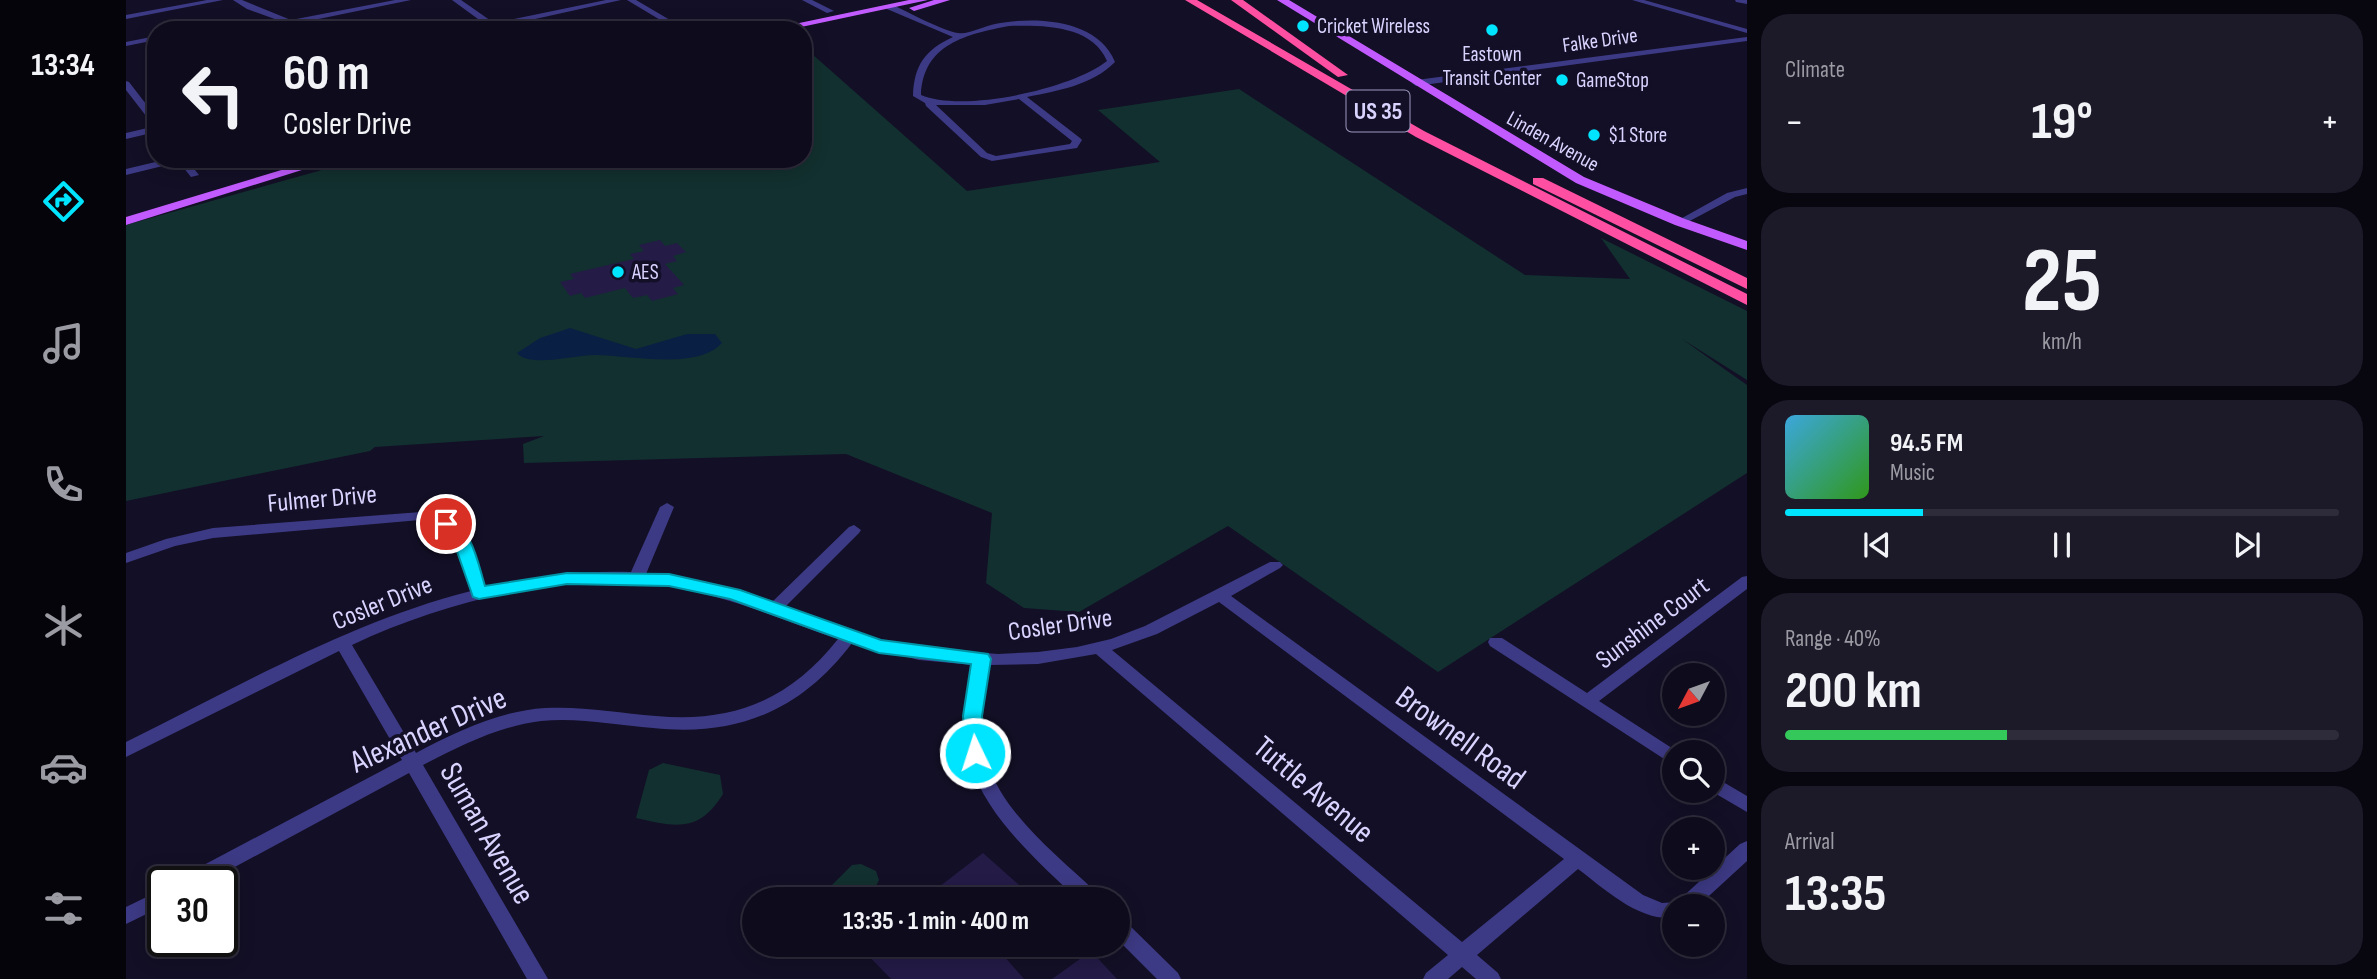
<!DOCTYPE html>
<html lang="en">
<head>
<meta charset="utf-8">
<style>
	body { margin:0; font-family:"Sofia Sans Condensed",sans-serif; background:#1c1929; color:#f1f3f6; height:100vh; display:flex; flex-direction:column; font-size:26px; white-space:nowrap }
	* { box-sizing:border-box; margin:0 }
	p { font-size:23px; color:#9b9ba3 }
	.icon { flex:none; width:38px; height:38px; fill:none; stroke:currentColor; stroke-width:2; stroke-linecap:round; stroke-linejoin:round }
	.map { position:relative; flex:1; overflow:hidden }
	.sheet { display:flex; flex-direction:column; gap:14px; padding:14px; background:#08060f; width:630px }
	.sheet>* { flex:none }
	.guide { position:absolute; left:21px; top:21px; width:665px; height:147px; border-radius:28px; box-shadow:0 4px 18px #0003,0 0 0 2px #2e2b3b; background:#0e0b1c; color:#f1f3f6; overflow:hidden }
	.needle { width:46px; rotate:229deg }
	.tools { position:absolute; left:1536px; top:663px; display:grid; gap:14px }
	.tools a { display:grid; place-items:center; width:63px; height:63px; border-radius:50%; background:#0e0b1c; box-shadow:0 4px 18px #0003,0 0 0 2px #2e2b3b; font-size:35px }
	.speed { position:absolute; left:21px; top:866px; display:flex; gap:14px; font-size:35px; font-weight:700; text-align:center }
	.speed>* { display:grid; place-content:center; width:91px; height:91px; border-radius:50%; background:#0e0b1c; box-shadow:0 4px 18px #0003,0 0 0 2px #2e2b3b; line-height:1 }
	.speed .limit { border:4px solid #111; border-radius:10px; background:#fff; color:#111 }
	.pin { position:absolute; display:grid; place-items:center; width:60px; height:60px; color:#fff; margin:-30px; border:4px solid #fff; border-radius:50%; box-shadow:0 2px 7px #0007 }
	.me { position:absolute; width:77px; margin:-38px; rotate:356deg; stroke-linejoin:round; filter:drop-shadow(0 0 5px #0008) }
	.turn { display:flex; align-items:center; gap:24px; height:147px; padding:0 21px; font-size:32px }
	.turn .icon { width:91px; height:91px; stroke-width:2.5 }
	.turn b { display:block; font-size:49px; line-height:60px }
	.big { font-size:52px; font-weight:700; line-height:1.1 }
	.sheet .tile { flex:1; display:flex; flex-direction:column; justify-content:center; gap:10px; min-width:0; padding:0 24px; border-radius:28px; background:#1c1929 }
	.sheet .dial { align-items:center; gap:0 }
	.dial b { font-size:91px; line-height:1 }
	.song { display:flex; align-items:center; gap:21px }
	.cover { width:84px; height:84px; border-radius:10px; background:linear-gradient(135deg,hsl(200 70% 55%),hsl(110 70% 35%)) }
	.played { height:7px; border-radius:4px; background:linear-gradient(90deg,#00e5ff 25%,#2e2b3b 25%) }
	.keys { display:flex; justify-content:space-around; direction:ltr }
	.heat { display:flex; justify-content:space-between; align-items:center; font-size:38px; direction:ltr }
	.charge { height:10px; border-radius:5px; background:linear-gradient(90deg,#34c759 40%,#2e2b3b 0) }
	.trip { position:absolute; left:616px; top:887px; width:388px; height:70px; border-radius:35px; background:#0e0b1c; box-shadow:0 4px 18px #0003,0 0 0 2px #2e2b3b; font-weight:700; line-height:70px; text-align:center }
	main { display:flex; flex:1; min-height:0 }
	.menu { display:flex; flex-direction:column; width:126px; justify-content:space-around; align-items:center; background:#06040b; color:#9b9ba3 }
	.menu .icon { width:49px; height:49px }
	.menu .current { color:#00e5ff }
	.menu b { font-size:32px; color:#f1f3f6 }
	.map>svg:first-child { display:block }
</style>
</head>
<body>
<main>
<nav class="menu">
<b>13:34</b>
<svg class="icon current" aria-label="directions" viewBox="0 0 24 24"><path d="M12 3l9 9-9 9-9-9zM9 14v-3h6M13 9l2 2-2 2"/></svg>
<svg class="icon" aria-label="music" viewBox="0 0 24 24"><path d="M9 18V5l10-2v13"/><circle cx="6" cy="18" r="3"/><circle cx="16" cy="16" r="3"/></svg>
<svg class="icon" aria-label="phone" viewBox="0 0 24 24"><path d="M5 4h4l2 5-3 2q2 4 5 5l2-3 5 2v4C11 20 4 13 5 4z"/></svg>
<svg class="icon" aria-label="climate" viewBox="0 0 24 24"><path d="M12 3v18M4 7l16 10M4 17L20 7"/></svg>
<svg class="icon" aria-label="car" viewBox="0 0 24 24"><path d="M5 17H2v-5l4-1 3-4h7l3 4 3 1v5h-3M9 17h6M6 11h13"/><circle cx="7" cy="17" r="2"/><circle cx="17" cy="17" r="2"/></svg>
<svg class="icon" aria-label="filters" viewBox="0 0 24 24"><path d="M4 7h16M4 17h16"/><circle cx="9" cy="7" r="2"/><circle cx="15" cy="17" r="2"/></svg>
</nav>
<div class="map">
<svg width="1621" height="979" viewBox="0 0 1621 979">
	<rect width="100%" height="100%" fill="#130f26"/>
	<g fill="#12302f">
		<polygon points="677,46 841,191 1034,162 972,110 1113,89 1399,275 1504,279 1475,238 1621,311 1621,380 1556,339 1621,385 1621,473 1312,672 1102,526 953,612 898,608 860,583 866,513 720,454 398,463 397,444 418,436 249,447 244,451 0,501 0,225 235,159 677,159"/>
		<path d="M537 763 594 775 597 794C573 833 550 827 510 818L523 770Z"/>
		<polygon points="735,864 750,871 753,880 750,886 764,899 692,899 726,865"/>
	</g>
	<path fill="#0a1f44" d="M444 328 510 349 561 334H589L596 343C570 371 502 355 469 355 449 355 404 368 391 353L414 338Z"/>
	<g fill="#241b47">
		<polygon points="534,240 539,246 551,243 560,252 547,256 551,261 539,264 558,285 547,288 552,294 526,301 521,295 507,298 499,288 459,298 455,293 444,296 434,282 448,279 444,274 508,259 504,254 518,251 513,245"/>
		<polygon points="857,853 910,900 796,900"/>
		<polygon points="732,945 891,945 878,956 898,979 765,979"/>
		<polygon points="965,951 991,979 926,979"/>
	</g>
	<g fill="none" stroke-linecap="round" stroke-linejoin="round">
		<g fill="#3d3a85" fill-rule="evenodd">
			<polygon points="81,0 97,0 0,19 0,15"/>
			<polygon points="107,0 116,0 165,20 269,0 285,0 139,30 122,30 157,22 121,9"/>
			<polygon points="326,0 335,0 368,23 480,0 495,0 373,27 376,30 367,30"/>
			<polygon points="501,0 510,0 561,30 551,30"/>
			<polygon points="676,0 686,0 708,11 701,13"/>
			<polygon points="1506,0 1518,0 1621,29 1621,33"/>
			<polygon points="1609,0 1621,0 1621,4 1610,2"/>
			<path d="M761 5H767C782 12 817 31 832 33 842 35 858 26 869 24 909 16 972 19 989 62 967 85 931 91 901 97L954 138 956 140 951 148 866 161 855 157 800 106 799 103 787 96C788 65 799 50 827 37L761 9ZM883 26C917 25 966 25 981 61 946 89 836 113 795 95 797 44 841 34 883 26ZM893 99 946 141 944 144 870 156 861 153 810 105H859Z"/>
			<polygon points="30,36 30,40 0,46 0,42"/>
			<polygon points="1621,37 1621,41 1290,86 1286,83 1290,80"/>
			<polygon points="0,81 3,82 30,117 30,126 27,125 0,90"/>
			<polygon points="30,126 30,132 0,139 0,133"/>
			<polygon points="42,159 60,159 73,175 65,177 53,162 0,175 0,169"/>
			<polygon points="1621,188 1621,194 1609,197 1558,224 1554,225 1549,222 1601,193"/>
			<path d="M541 503 548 507 520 574 566 581 644 604 723 527 728 525 735 530 733 533 658 608 724 632 793 648 872 654 912 652 951 647 985 639 1019 626 1144 562H1154L1157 565 1154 568 1105 596 1517 895 1536 903 1551 902 1614 844 1621 841V861L1572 906H1549V918C1512 921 1480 890 1452 869L1351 955 1372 973 1375 979H1350L1336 967 1322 979H1297L1300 973 1322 955 970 654 912 664 863 665C859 687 854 708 855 730 858 801 925 849 972 894L975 900H952C904 853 845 805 838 734 835 711 842 687 847 665L793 660 726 643C675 711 610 737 527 728 490 725 452 717 415 721 373 726 334 746 297 765L422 979H401L283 773 81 882H54L57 876 276 760 213 651 0 757V742C112 687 223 622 345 591 334 558 332 532 294 520L87 538 49 546 0 563V553L40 539 87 528 295 512C343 524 345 546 359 588 407 577 456 570 505 572L534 507ZM466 582C489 582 513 582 536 585 597 594 654 619 712 639 664 700 607 723 530 716 493 713 457 706 419 708 373 711 330 732 290 753L226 645C281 619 341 600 401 589 422 585 445 584 466 582ZM1093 602 1438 859 1336 942 986 650 1031 634Z"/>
			<polygon points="1621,576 1621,589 1473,701 1552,752 1549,752 1549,766 1364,646 1362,642 1364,638 1376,638 1461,693 1616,577"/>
			<polygon points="1587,776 1621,796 1621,812 1585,791 1587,791"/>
			<polygon points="37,889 37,906 0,924 0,907"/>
			<polygon points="992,919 999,921 1052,973 1055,979 1031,979 992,940"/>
		</g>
		<g fill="#c25bff" fill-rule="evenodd">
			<polygon points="783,0 802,0 661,30 640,30"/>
			<polygon points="808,0 824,0 788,11 783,8"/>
			<polygon points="1151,0 1163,0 1458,177 1559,219 1621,241 1621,250 1549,225 1450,183"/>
			<polygon points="192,159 211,159 0,225 0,217"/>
		</g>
		<g fill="#ff4fa3" fill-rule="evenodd">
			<polygon points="1059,0 1071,0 1298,131 1621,294 1621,305 1290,137"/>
			<polygon points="1105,0 1117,0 1222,75 1212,77"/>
			<polygon points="1407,178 1417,178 1621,278 1621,289 1407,184"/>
		</g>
	</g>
	<path fill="#00e5ff" stroke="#0095a6" stroke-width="2" d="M320 519C346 525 352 564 359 586L441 573 543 574 614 590 755 640 862 654 865 659 856 716 859 753 856 759H842L839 753 837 716 845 664 753 653 604 599 543 586 441 584 353 599 347 597 327 540 312 524Z"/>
	<g fill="#00e5ff" stroke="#130f26" stroke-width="2.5">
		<circle cx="1177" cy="26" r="7"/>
		<circle cx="1366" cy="30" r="7"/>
		<circle cx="1436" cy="80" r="7"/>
		<circle cx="1468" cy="135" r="7"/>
		<circle cx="492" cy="272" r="7"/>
	</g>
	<g text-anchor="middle" stroke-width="7" stroke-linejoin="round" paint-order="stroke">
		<g font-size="21" fill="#d9d4ff" stroke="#130f26" text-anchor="start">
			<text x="1191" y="33">Cricket Wireless</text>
			<text x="1366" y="61" text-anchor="middle">Eastown<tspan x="1366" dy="24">Transit Center</tspan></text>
			<text x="1450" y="87">GameStop</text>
			<text x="1482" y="142">$1 Store</text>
			<text x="506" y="279">AES</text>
		</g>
		<g font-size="21" fill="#d9d4ff" stroke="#130f26">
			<text transform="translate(1474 40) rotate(-8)" y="7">Falke Drive</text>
			<text transform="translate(1427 141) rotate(29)" y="7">Linden Avenue</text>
		</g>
		<rect fill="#130f26" stroke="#9e99be" stroke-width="2" x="1220.5" y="90.5" width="63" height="41" rx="5"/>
		<g font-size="24" font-weight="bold" fill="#d9d4ff">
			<text x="1252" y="119">US 35</text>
		</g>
		<g font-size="26" fill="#d9d4ff" stroke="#130f26">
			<text transform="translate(196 498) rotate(-5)" y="9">Fulmer Drive</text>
			<text transform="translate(256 602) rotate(-22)" y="9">Cosler Drive</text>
			<text transform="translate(1526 622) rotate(-37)" y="9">Sunshine Court</text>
			<text transform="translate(934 624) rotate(-8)" y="9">Cosler Drive</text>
		</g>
		<g font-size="32" fill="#d9d4ff" stroke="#130f26">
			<text transform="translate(302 729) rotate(-24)" y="11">Alexander Drive</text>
			<text transform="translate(1335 737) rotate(36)" y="11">Brownell Road</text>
			<text transform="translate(1188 789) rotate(40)" y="11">Tuttle Avenue</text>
			<text transform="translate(362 833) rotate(60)" y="11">Suman Avenue</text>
		</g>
	</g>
</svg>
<div class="tools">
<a><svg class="needle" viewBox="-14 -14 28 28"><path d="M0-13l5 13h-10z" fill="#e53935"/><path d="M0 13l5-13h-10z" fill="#9b9ba3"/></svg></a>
<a><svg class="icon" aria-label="search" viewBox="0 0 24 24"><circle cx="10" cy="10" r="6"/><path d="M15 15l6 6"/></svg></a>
<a>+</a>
<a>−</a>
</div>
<div class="speed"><div class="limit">30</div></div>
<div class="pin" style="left:320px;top:524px;background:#d93025"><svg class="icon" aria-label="arrive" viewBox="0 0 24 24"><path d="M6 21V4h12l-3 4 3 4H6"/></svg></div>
<svg class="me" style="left:849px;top:753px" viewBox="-20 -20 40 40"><circle r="17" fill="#00e5ff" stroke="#fff" stroke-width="3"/><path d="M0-11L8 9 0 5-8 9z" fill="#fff"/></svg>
<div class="trip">13:35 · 1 min · 400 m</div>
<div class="guide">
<div class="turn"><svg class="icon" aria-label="left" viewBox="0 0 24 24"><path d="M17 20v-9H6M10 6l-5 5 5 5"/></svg><div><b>60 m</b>Cosler Drive</div></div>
</div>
</div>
<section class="sheet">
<div class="tile"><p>Climate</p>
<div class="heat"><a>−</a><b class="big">19°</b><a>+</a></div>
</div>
<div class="tile dial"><b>25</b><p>km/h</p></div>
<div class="tile">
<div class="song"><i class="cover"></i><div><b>94.5 FM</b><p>Music</p></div></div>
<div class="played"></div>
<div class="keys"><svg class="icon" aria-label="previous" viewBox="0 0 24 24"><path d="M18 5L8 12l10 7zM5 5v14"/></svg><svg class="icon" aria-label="pause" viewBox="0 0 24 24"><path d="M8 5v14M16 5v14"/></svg><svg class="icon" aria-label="next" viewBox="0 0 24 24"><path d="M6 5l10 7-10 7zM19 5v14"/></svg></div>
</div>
<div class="tile"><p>Range · 40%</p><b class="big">200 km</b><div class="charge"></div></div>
<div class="tile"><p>Arrival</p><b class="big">13:35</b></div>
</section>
</main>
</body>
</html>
